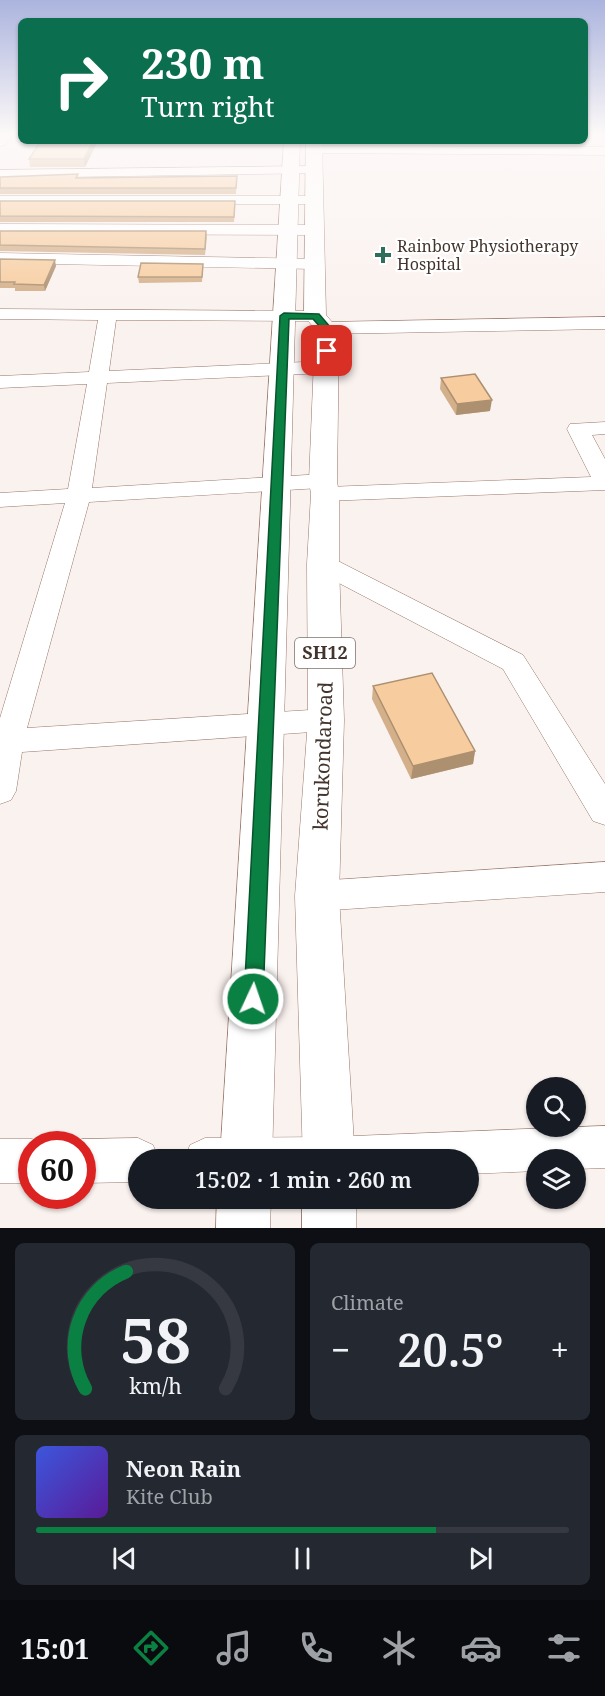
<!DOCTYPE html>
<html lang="en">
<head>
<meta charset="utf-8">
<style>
	body { margin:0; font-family:"Noto Serif",serif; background:#242831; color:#f1f3f6; height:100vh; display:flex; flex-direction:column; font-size:22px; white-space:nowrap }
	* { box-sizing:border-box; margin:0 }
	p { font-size:20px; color:#9ea1a6 }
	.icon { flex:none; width:33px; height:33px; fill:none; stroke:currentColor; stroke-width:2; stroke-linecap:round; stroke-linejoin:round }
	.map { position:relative; height:1228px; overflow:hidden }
	.panel { display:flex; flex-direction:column; gap:15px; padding:15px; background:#0d0f14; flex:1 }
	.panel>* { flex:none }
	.top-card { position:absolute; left:18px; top:18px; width:570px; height:126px; border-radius:9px; box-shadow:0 2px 4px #0004; background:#0b6e4f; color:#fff; overflow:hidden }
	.buttons { position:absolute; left:526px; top:1077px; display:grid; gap:12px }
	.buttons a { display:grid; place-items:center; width:60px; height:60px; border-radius:50%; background:#171b24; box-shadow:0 2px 4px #0004; font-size:30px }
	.speed { position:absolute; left:18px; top:1131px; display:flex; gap:12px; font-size:30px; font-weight:700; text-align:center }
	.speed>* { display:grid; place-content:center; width:78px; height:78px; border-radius:50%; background:#171b24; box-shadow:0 2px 4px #0004; line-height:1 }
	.speed .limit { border:9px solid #d22; background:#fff; color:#111 }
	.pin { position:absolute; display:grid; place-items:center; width:51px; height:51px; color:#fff; margin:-26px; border-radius:12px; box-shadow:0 3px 9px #0006 }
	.me { position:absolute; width:66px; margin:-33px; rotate:3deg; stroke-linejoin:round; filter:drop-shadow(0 0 4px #0008) }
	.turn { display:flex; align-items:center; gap:21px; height:126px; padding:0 24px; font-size:27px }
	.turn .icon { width:78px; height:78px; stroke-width:2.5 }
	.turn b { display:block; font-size:42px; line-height:51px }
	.big { font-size:45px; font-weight:600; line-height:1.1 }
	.panel .card { flex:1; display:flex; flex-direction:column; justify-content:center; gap:9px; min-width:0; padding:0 21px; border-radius:9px; background:#242831 }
	.panel .dial { align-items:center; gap:0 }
	.dial svg { height:156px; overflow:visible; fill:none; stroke:#363941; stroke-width:7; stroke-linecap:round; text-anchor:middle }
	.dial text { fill:#f1f3f6; stroke:none }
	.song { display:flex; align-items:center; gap:18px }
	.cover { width:72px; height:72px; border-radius:9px; background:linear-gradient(135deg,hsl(230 70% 55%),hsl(270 70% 35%)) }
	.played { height:6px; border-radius:3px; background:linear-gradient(90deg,#0b8043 75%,#363941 75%) }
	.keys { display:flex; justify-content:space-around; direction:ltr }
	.heat { display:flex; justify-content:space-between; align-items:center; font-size:33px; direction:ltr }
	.panel .tiles { flex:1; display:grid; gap:15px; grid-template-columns:1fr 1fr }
	.card:last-child { grid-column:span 2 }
	.trip { position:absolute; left:128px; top:1149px; width:351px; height:60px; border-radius:30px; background:#171b24; box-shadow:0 2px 4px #0004; font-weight:600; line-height:60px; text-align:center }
	.tab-bar { display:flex; height:96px; justify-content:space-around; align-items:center; background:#090b0e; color:#9ea1a6 }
	.tab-bar .icon { width:42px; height:42px }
	.tab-bar .current { color:#0b8043 }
	.tab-bar b { font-size:27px; color:#f1f3f6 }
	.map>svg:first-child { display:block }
</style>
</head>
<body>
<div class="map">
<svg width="605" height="1228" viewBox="0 0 605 1228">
	<rect width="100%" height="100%" fill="#faf2ef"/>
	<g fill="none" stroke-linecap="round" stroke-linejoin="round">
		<g stroke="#987669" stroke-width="1">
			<g id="minor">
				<polygon points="0,133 13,133 5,145 0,146"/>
				<polygon points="314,146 605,147 605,155 309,153 307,150 309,147"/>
				<polygon points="315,166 322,170 320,173 0,178 0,170"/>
				<polygon points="0,196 314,196 321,200 314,204 0,204"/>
				<polygon points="0,224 314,225 322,230 314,235 0,234"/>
				<polygon points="0,253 315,259 323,264 315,269 0,263"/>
				<polygon points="0,309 315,311 321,312 324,316 321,320 315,321 116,320 109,371 326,361 333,363 336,367 333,371 326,373 107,383 92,488 323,474 331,476 335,481 327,487 591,477 567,429 570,424 605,422 605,434 592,435 605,459 605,490 325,501 317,499 313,494 320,488 89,502 27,728 326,709 337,712 341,720 337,728 326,731 22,752 16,791 11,800 0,804 0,718 65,503 0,507 0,493 68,489 87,384 0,388 0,376 89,372 98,320 0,319"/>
				<polygon points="605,317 605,329 326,334 319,332 317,328 319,324 326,322"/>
				<polygon points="323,556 332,558 523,655 605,784 605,825 593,821 503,669 314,570 310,564 314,558"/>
				<polygon points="605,862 605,892 317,911 305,907 299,896 305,885 317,881"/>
				<polygon points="605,1126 605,1168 576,1169 576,1160 537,1160 537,1171 468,1174 468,1160 184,1160 190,1145 205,1138 329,1137"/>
				<polygon points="138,1138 153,1145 159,1160 138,1160 138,1182 82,1183 82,1144 70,1144 82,1139"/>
				<polygon points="0,1139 32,1139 44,1144 32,1144 32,1183 0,1183"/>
			</g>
		</g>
		<g stroke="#987669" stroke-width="1">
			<g id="primary">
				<polygon points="284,141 300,141 272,1160 220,1160"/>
				<polygon points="306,141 322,141 326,315 337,328 339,335 337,481 339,494 339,564 344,720 339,896 355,1160 303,1160 295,896 308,720 307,564 311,494 309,481 315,335 315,329 304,316"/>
				<polygon points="217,1198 271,1198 270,1228 216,1228"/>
				<rect x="302" y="1198" width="54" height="30"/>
			</g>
		</g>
		<use href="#minor" fill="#fff" fill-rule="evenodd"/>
		<use href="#primary" fill="#fff" fill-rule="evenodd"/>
	</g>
	<g fill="#d4b08a">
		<polygon points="98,141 85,167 30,167 29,159"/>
		<polygon points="237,176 236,194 0,194 0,177 79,178"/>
		<polygon points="0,201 235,206 234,222 0,222"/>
		<polygon points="0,231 206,231 207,237 205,255 0,251"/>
		<polygon points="0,259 56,266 45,291 15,291 15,288 0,288"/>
		<polygon points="203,269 202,282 139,283 138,277"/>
		<polygon points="441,378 490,411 456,415 440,389"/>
		<polygon points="373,686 475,751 473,764 411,779 372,699"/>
	</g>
	<g fill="#ad9070">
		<polygon points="93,141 98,141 85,167 84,159"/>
		<polygon points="55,260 56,266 45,291 44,285"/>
		<polygon points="492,400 490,411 456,415 457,404"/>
		<polygon points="475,751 473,764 411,779 413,766"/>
	</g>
	<g fill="#f7cda0" stroke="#ad9070" stroke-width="1.5">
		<polygon points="41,141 93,141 84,159 29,159"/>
		<polygon points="78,174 76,178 237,176 236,188 0,188 0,177"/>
		<polygon points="0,201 235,201 234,217 0,216"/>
		<polygon points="0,231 206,231 205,249 0,245"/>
		<polygon points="0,259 55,260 44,285 14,284 15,282 0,282"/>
		<polygon points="141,263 203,264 202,277 138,277"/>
		<polygon points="475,374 492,400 457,404 441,378"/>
		<polygon points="432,673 475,751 413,766 373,686"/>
	</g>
	<linearGradient id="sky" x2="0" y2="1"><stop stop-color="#abb4de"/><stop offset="0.44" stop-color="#fdf9f8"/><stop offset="1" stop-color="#fdf9f8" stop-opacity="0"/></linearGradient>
	<rect width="605" height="305" fill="url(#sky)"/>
	<polygon fill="#0b8043" stroke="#07532c" stroke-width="1.5" points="284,313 319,314 331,328 332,351 327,354 322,351 322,329 313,319 289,319 263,999 260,1005 253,1008 246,1005 244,999 280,316"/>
	<path fill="#2d6e5c" stroke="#fff" stroke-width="2" d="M380 246h6v6h6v6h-6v6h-6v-6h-6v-6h6z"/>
	<g text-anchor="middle" stroke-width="4.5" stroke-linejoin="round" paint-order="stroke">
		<g font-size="16" fill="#43342e" stroke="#fff" text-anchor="start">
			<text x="397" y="252">Rainbow Physiotherapy<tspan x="397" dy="18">Hospital</tspan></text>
		</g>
		<rect fill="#fff" stroke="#7b716d" stroke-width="1.5" x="295" y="638" width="60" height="30" rx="4.5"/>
		<g font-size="18" font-weight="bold" fill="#43342e">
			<text x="325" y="659">SH12</text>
		</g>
		<g font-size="20" fill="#43342e" stroke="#fff">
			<text transform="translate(323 756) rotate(-88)" y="7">korukondaroad</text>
		</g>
	</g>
</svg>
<div class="buttons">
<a><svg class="icon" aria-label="search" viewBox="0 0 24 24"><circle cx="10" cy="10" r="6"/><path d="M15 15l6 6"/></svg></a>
<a><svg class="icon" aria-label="layers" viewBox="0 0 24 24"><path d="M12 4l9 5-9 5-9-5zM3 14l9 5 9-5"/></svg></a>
</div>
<div class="speed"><div class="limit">60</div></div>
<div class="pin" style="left:327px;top:351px;background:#d93025"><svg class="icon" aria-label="arrive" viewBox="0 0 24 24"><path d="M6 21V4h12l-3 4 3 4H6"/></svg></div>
<svg class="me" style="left:253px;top:999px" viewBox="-20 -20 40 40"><circle r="17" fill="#0b8043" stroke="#fff" stroke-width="3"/><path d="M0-11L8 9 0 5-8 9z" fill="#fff"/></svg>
<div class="trip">15:02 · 1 min · 260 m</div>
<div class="top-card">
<div class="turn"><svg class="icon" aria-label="right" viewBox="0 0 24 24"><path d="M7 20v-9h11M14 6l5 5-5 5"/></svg><div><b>230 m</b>Turn right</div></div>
</div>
</div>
<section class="panel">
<div class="tiles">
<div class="card dial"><svg viewBox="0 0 100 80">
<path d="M14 69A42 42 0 1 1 86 69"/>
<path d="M14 69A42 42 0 0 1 35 9" stroke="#0b8043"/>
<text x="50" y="56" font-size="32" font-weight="700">58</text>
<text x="50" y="72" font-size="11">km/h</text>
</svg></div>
<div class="card"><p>Climate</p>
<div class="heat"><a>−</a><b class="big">20.5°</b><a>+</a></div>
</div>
<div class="card">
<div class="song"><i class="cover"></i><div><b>Neon Rain</b><p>Kite Club</p></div></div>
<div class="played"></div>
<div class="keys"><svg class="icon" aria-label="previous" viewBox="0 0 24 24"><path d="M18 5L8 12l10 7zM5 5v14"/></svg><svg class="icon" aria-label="pause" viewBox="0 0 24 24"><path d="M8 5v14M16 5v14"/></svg><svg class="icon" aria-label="next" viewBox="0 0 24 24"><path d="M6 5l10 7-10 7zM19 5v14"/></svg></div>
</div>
</div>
</section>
<nav class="tab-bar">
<b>15:01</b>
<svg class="icon current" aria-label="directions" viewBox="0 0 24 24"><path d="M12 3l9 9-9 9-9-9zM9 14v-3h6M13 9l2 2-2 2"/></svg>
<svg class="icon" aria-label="music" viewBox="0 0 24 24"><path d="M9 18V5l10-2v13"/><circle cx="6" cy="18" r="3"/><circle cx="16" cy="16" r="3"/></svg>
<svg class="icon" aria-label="phone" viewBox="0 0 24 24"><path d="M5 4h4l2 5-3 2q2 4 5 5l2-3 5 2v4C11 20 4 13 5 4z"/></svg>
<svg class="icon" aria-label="climate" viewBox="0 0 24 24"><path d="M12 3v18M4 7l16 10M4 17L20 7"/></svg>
<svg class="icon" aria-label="car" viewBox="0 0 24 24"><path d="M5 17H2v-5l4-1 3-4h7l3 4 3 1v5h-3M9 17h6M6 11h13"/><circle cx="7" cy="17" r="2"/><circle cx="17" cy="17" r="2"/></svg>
<svg class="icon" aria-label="filters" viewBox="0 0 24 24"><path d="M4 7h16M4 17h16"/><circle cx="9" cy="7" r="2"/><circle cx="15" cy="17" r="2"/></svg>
</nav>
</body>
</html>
